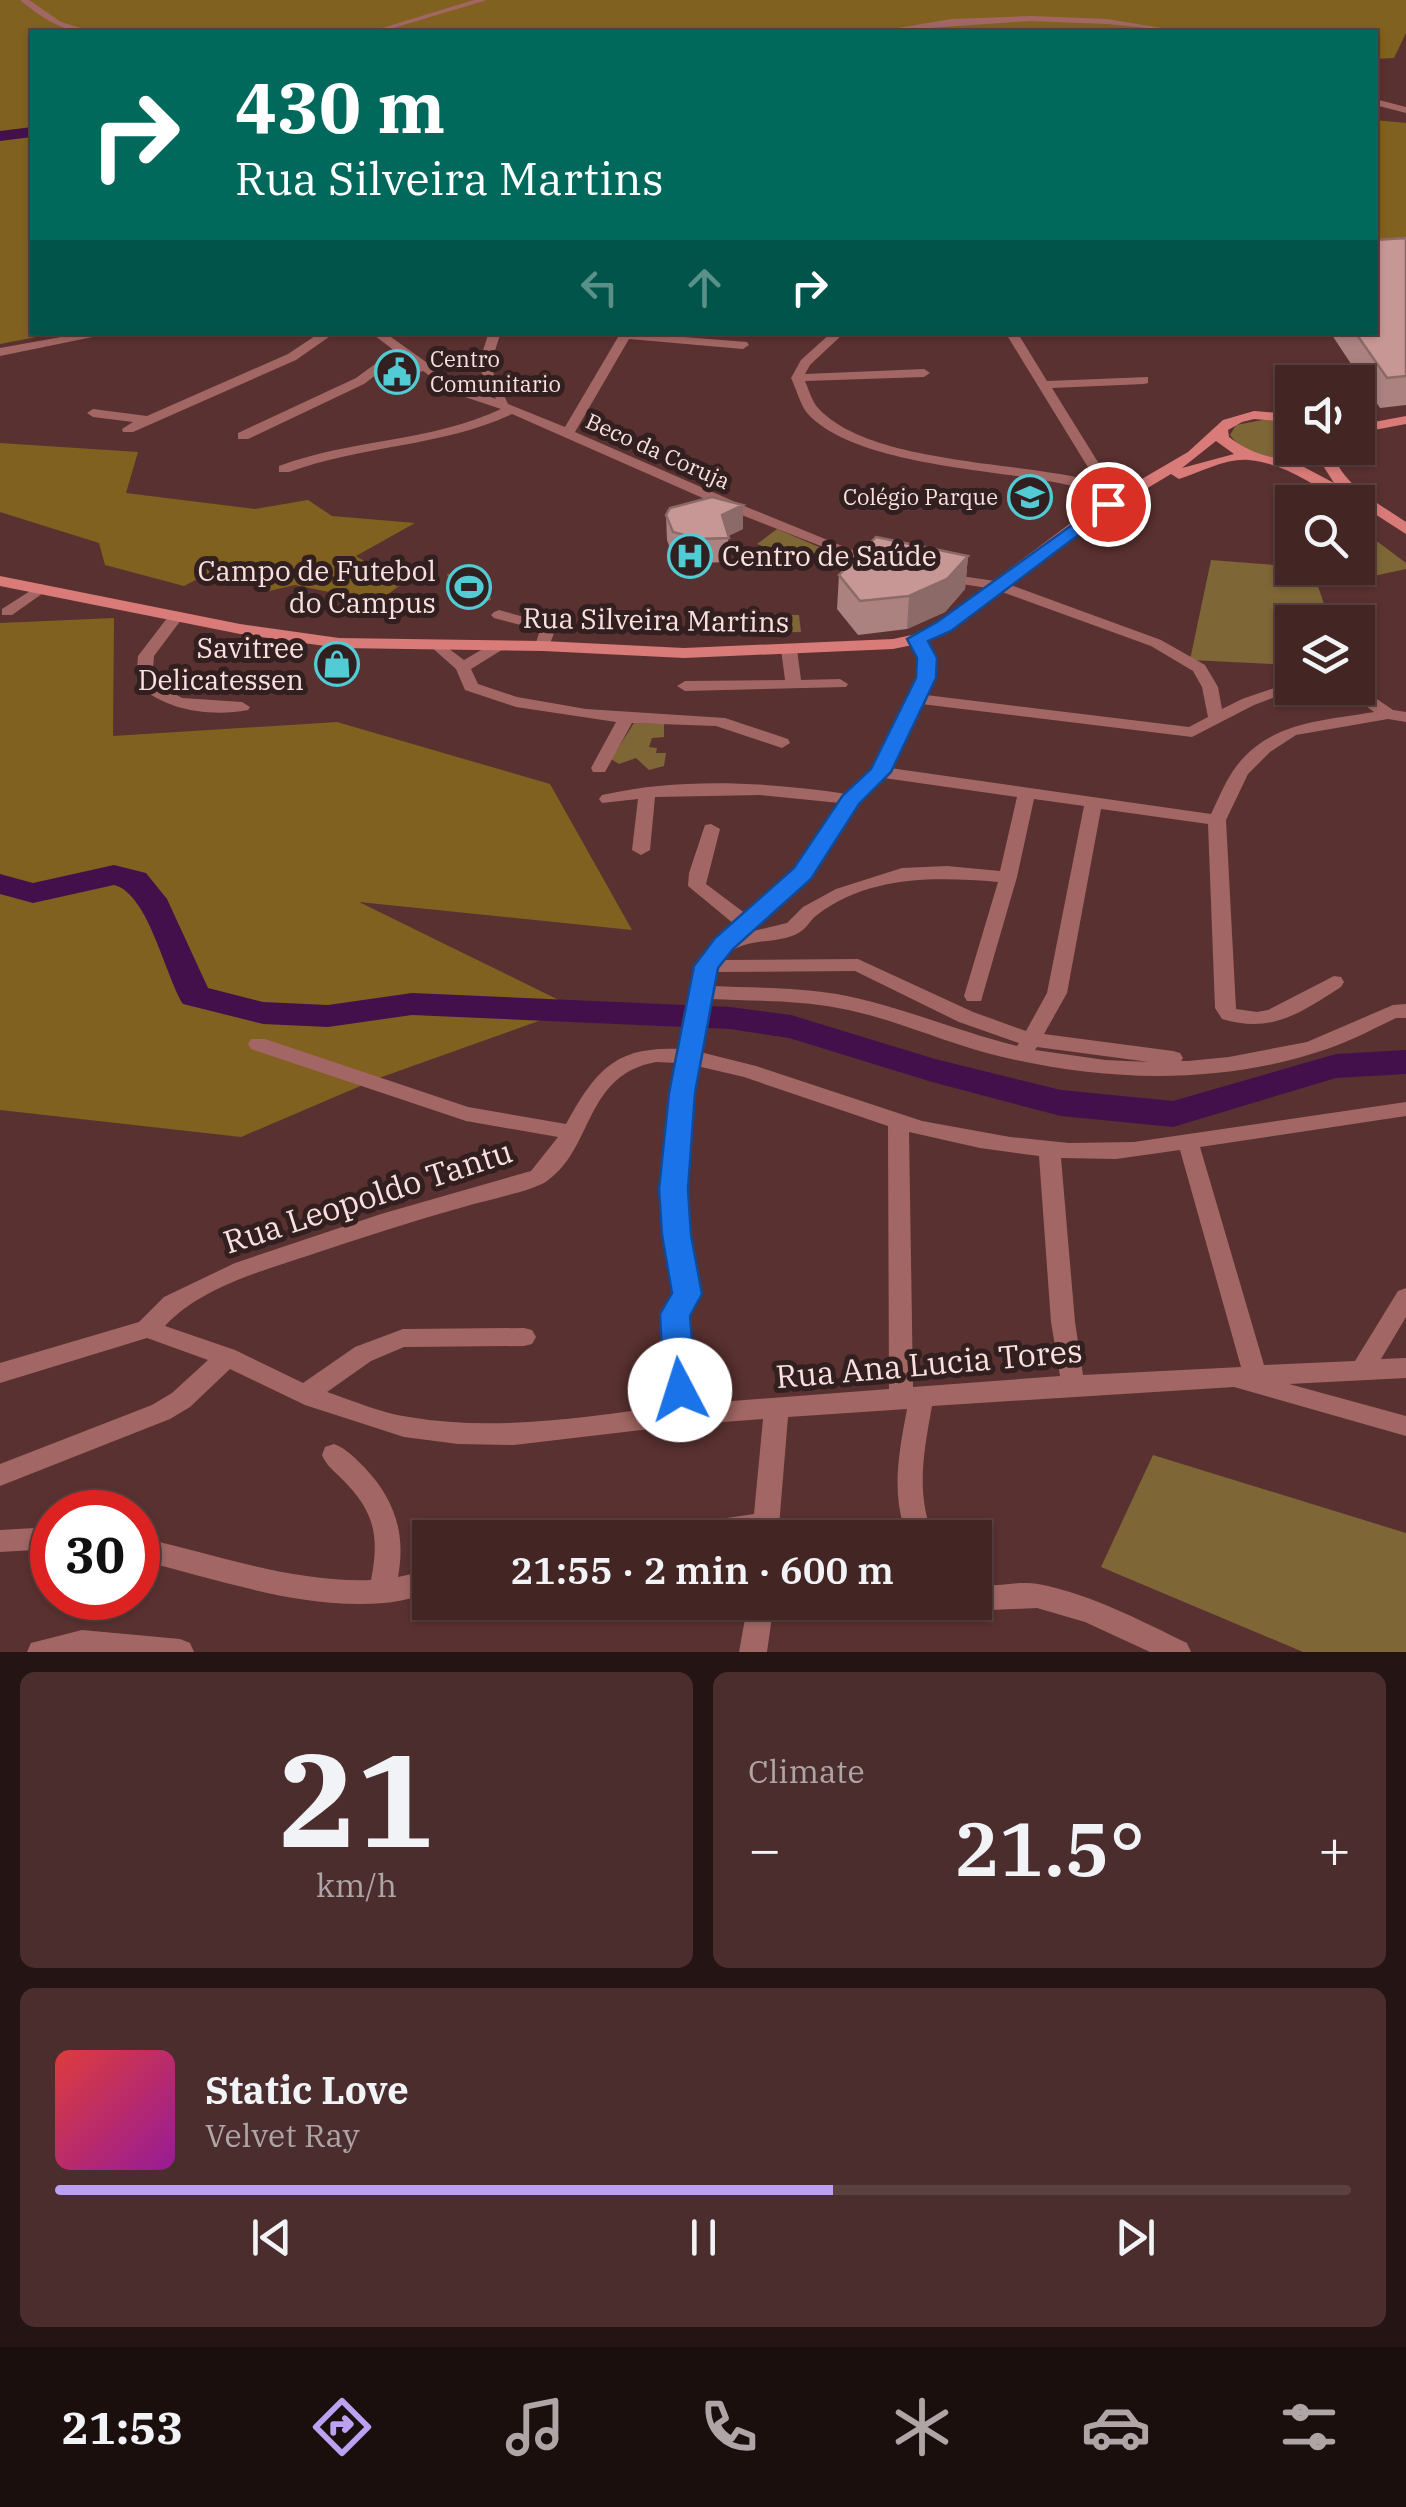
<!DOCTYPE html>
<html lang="en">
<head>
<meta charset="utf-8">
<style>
	body { margin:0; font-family:"IBM Plex Serif",serif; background:#4a2d2c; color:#f1f3f6; height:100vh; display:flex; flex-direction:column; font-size:38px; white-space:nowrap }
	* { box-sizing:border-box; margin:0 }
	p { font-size:32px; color:#afa5a6 }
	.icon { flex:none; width:55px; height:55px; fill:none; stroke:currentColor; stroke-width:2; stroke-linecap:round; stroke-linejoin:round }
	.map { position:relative; height:1652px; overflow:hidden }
	.panel { display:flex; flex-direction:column; gap:20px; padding:20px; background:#251414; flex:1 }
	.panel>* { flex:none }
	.banner { position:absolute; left:30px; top:30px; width:1348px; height:305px; border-radius:0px; box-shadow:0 2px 8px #0004,0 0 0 2px #5b4241; background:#00695c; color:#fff; overflow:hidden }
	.tools { position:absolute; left:1275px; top:365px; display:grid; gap:20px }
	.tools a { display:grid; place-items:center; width:100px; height:100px; border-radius:0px; background:#432524; box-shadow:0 2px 8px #0004,0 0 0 2px #5b4241; font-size:50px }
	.speed { position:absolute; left:30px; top:1490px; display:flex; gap:20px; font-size:50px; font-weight:700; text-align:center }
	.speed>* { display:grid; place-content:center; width:130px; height:130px; border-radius:50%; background:#432524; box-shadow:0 2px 8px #0004,0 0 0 2px #5b4241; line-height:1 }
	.speed .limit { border:15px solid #d22; background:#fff; color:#111 }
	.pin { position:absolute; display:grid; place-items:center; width:85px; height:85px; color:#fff; margin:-42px; border:5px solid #fff; border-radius:50%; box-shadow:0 2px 10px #0007 }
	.me { position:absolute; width:110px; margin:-55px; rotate:355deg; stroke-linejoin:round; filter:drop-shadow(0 0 8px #0008) }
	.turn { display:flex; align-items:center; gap:35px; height:210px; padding:0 40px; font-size:45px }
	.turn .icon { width:130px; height:130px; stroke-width:2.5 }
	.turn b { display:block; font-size:70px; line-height:85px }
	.lanes { display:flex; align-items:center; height:95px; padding:0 40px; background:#0003; justify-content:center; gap:50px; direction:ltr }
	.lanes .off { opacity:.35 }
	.big { font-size:75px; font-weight:600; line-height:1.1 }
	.panel .widget { flex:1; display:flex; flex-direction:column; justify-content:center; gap:15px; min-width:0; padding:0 35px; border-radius:15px; background:#4a2d2c }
	.panel .dial { align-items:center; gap:0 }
	.dial b { font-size:130px; line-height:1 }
	.song { display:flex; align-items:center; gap:30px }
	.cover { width:120px; height:120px; border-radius:15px; background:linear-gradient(135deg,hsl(0 70% 55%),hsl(300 70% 35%)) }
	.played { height:10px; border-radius:5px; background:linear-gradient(90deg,#bca0f2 60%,#5b4241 60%) }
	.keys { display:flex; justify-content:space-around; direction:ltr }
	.heat { display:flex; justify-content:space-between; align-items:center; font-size:55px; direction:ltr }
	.panel .tiles { flex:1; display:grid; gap:20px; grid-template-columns:1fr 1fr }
	.widget:last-child { grid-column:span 2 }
	.trip { position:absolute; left:412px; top:1520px; width:580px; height:100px; border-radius:0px; background:#432524; box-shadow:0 2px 8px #0004,0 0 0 2px #5b4241; font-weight:600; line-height:100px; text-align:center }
	.dock { display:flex; height:160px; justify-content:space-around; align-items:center; background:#1b0f0e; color:#afa5a6 }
	.dock .icon { width:70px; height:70px }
	.dock .selected { color:#bca0f2 }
	.dock b { font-size:45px; color:#f1f3f6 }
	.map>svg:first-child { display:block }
</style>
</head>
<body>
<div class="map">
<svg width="1406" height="1652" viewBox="0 0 1406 1652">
	<rect width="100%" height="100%" fill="#593130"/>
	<g fill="#7e6637">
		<path d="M1268 419 1292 422V448L1317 449C1293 465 1247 460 1230 435L1236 425Z"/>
		<polygon points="1358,527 1406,563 1406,569 1341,583 1322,568 1358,568"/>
		<polygon points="777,529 826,550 806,563 757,544"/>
		<polygon points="1211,560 1312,568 1330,622 1292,622 1292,665 1190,660"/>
		<polygon points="483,571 491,600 456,605 447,574"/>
		<polygon points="747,614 799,615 801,632 749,633"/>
		<polygon points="634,723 664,724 664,737 652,738 649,747 657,748 656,753 666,753 664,766 649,770 636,758 619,764 611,759"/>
		<polygon points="1153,1455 1406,1533 1406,1652 1303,1652 1101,1567"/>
	</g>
	<g fill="#816120">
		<polygon points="0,0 1406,0 1406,33 1394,58 1375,59 1375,32 32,32 32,332 57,333 0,344"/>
		<polygon points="1375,120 1406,123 1406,259 1375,262"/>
		<path d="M0 443 138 452 126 493 255 509 308 500 332 516 415 523 356 556 402 584 377 602 295 585 269 591C242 559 216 569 184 586L105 565 99 543 0 512Z"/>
		<polygon points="114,618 113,736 337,722 550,784 632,930 359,902 575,1008 379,1078 241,1137 0,1110 0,623"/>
	</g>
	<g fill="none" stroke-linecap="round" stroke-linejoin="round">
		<g fill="#44104c" fill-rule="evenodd">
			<polygon points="32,127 32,137 0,141 0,131"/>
			<path d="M114 865 146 873 167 899 208 988 263 1002 328 1005 412 993 730 1007 791 1015 935 1059 1061 1090 1173 1101 1336 1054 1406 1050V1074L1336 1078 1173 1127 1061 1116 932 1082 789 1038 730 1029 412 1015 328 1027 263 1024 183 1004C165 975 148 893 114 885L33 903 0 894V874L33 883Z"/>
		</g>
		<g fill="#a26764" fill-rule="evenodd">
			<path d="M20 0H29L61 22 94 32C65 34 42 18 20 0Z"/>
			<polygon points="474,0 487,0 380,32 369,32"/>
			<polygon points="1030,16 1107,19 1186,32 1107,24 1030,21 873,32 952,19"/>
			<polygon points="1375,99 1406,107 1406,113 1375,105"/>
			<polygon points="89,332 117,332 0,356 0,348"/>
			<polygon points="321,332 336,332 296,360 133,432 123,432 122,429 133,422 93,417 87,413 93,409 147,416 288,354"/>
			<path d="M370 332H384L461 387 496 399 478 366 489 332H501L490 366 508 404 565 427 621 332 747 342 749 345 743 349 629 339 575 432 749 508 884 563 882 566H872L739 514 512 414C441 447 362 445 289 472H279V466C351 439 431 442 501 409L453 393 423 371 413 374 400 365H389L364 384 248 439H238V433L356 378 382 359 404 358Z"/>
			<path d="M832 332H845L810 365 805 374 924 369 930 373 924 377 805 381C809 390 812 402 819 409 872 465 1023 461 1097 482L1005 332H1017L1047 381 1148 377V383L1144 384 1052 388 1114 488 1129 496 1122 500C1097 493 1074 485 1048 481 984 469 852 463 807 413 800 404 796 388 791 378L801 360Z"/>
			<path d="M947 574 1002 582 1161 640 1205 665 1218 687 1222 709 1242 699 1286 684 1292 682V688H1300L1254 705 1192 737 921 704 890 768 1211 814C1218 800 1224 784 1233 771 1266 722 1321 721 1374 712L1342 688 1358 686 1393 710 1406 712V722L1388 719 1296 735 1270 752 1248 774 1226 820 1236 1009 1257 1012 1268 1010 1334 976 1341 977 1344 982 1341 987C1300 1013 1272 1034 1222 1019L1215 1008 1208 824 1101 809 1067 993 1044 1034 1173 1051 1180 1053 1183 1058 1181 1061H1188L1229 1057 1307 1042 1393 1005 1406 1004V1018H1396C1373 1029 1351 1041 1327 1049 1217 1087 1094 1082 983 1052 934 1038 888 1017 838 1008 796 1000 752 1001 710 999L700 1052 756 1066 922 1121 1010 1137 1069 1143 1134 1142 1406 1102V1116L1200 1147 1264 1365 1355 1361 1398 1291 1406 1288V1317L1381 1359 1406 1358V1378L1289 1384 1406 1416V1436L1234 1387 932 1406C924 1451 915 1494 934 1538H908C890 1495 899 1453 907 1409L788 1417 778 1538H652L656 1530 665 1527 754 1514 763 1419 684 1425 514 1445 458 1444 404 1437 305 1405 230 1369 190 1407 170 1419 0 1486V1464L152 1405 172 1393 208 1360 147 1338 0 1383V1363L139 1322 164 1297 235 1263 381 1214 531 1171 558 1137 466 1121 251 1049 248 1044 251 1039H265L468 1107 566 1124C596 1070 615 1046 680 1049L696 966 717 940 734 924 688 886 689 873 705 825 711 824 720 829 706 884 746 914 797 869 840 803 760 795 655 797 650 850 641 855 632 850 638 799 602 803 599 799 602 795C681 777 767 782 847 794L873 770 918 678 919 658 909 639 917 634 922 636C936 658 937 672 926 695L1189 727 1208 717 1202 687 1193 671 1151 646 994 589 942 581 940 578ZM884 778 1017 797 1000 871 947 866 902 868 836 889 803 907 787 923 749 932 809 877 857 803ZM1034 799 1084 806 1047 993 1026 1031 973 1012 858 959 722 960C743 934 776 947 800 932 807 928 811 919 817 915 870 875 936 877 998 882L964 996 967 1001H981L1017 877ZM855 971 959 1022 1019 1043 1017 1046C956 1031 898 1005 837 994 796 987 753 988 712 986L714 972ZM1037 1047 1149 1062 1105 1060 1035 1050ZM656 1062 678 1063 662 1189 665 1235 676 1293 663 1314 664 1365 670 1406C583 1417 497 1432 409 1417 381 1413 354 1401 327 1392L371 1361 404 1347 524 1346 532 1344 536 1337 532 1330 524 1328 403 1329 355 1347 303 1383 235 1350 165 1326C200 1288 259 1272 307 1256 360 1238 413 1221 467 1206 486 1200 533 1191 547 1181 594 1148 584 1075 656 1062ZM697 1066 744 1077 888 1126 889 1389 694 1404 688 1365 687 1315 699 1294 687 1235 684 1189ZM909 1132 980 1148 1039 1156 1051 1322 1060 1376 913 1387ZM1180 1150 1241 1367 1083 1375 1075 1322 1061 1158 1116 1159Z"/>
			<polygon points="41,584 48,588 46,591 12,615 2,615 2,609"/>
			<polygon points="499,610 553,625 556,628 548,649 538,649 535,646 540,630 494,618 491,615 494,612"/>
			<path d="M176 611 184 616 154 656 152 681 182 698 242 702 250 707 248 710C211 717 167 711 138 685L136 682 138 656 171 613Z"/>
			<polygon points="437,640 464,660 495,642 505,642 508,645 505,648 471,669 478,684 517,697 586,709 725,718 788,739 790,743 782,748 716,726 632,723 605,772 593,772 591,768 616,722 516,707 465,690 456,669 429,645"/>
			<polygon points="789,644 797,649 801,680 840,679 848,684 846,687 685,691 677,686 685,681 785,680 781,649"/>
			<path d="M334 1444C347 1449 356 1459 365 1468 395 1500 406 1534 398 1577L430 1570V1594C415 1597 399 1602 384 1603 301 1610 218 1579 138 1560V1537C215 1554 292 1583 371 1580 380 1535 374 1511 342 1479 334 1471 326 1465 322 1455L325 1447Z"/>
			<polygon points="52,1527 52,1549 0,1552 0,1530"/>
			<path d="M975 1583C996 1589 1017 1580 1038 1584 1091 1594 1139 1620 1187 1643L1191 1652H1150L1085 1622 1037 1608 991 1610 965 1602H975Z"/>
			<polygon points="748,1602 774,1602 767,1652 739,1652"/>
			<polygon points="82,1630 180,1639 190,1643 194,1652 27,1652 31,1643"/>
		</g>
		<g fill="#d97b79" fill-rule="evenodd">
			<path d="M1254 411 1292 414V422L1254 419 1242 422 1228 430 1229 437C1250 453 1279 464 1305 456 1319 452 1319 448 1335 448L1332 452C1344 487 1377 502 1406 522V534L1350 498 1337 499C1311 482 1281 463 1249 460 1226 458 1201 472 1179 479L1171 474 1099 517 950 630 923 643 893 649 684 658 543 651 339 648 240 634 0 586V576L240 624 339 638 543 641 684 648 893 639 912 635 938 622 1087 511 1188 452 1223 420ZM1216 441 1234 454 1182 468ZM1320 461 1334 483 1302 466Z"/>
			<polygon points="1406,416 1406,424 1358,433 1358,425"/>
		</g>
	</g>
	<g fill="#ab8280">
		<polygon points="1406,238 1406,405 1380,408 1330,332 1375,332"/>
		<polygon points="743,505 743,529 728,536 729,562 699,563 673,557 667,540 666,515"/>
		<polygon points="968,556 965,589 945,612 907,629 858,635 837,609 839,575"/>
	</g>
	<g fill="#8b6a68">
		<polygon points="743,505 743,529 722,539 722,515"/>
		<polygon points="968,556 965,589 945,612 907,629 909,596"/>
	</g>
	<g fill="#c79795" stroke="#8b6a68" stroke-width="2.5">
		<polygon points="1406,238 1406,376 1387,378 1355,332 1375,332 1375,240"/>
		<polygon points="712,497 743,505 722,515 729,538 699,539 673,532 666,515 670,508"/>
		<polygon points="876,537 968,556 947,579 909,596 860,601 839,575"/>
	</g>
	<polygon fill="#1a73e8" stroke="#114b97" stroke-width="2.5" points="1108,499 1117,504 1114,508 951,631 928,641 937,658 936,678 891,772 859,804 811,879 733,949 718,968 695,1093 688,1189 691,1235 702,1294 690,1316 696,1390 691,1399 680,1402 669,1399 664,1390 660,1314 672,1293 662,1235 659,1189 669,1093 694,966 715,938 794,868 843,795 871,769 916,678 917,658 907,639 937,622"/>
	<defs>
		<g id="civic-ring" transform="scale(2.25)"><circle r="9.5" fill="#321f1f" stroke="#51ccd5" stroke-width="1.5"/><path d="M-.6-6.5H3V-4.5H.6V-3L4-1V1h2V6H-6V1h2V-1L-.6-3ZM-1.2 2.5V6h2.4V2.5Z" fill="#51ccd5"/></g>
		<g id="school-ring" transform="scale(2.25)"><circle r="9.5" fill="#321f1f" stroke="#51ccd5" stroke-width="1.5"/><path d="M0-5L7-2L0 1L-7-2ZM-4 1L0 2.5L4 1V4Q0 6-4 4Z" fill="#51ccd5"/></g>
		<g id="hospital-ring" transform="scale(2.25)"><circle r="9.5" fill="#321f1f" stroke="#51ccd5" stroke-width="1.5"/><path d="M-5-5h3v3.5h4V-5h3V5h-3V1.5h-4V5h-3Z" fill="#51ccd5"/></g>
		<g id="stadium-ring" transform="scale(2.25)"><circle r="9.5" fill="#321f1f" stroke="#51ccd5" stroke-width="1.5"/><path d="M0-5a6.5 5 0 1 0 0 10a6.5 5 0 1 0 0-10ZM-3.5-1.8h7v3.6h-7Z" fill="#51ccd5"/></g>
		<g id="shop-ring" transform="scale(2.25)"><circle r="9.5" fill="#321f1f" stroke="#51ccd5" stroke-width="1.5"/><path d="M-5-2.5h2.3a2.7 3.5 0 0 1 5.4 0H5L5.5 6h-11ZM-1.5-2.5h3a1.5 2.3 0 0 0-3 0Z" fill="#51ccd5"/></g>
	</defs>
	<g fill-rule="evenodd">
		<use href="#civic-ring" x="397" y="372"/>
		<use href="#school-ring" x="1030" y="497"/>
		<use href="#hospital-ring" x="690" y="556"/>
		<use href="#stadium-ring" x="469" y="587"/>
		<use href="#shop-ring" x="337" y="664"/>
	</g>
	<g text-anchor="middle" stroke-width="10" stroke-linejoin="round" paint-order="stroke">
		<g font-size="22" fill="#fae0de" stroke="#321f1f" text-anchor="start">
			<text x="430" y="367">Centro<tspan x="430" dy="25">Comunitario</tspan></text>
			<text x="998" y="505" text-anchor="end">Colégio Parque</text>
		</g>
		<g font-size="22" fill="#fae0de" stroke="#321f1f">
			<text transform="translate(658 451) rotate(24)" y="8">Beco da Coruja</text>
		</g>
		<g font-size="28" fill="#fae0de" stroke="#321f1f" text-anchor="end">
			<text x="722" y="566" text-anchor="start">Centro de Saúde</text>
			<text x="436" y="581">Campo de Futebol<tspan x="436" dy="32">do Campus</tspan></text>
			<text x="304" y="658">Savitree<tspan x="304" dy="32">Delicatessen</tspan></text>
		</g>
		<g font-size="28" fill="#fae0de" stroke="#321f1f">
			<text transform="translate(656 620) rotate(1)" y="10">Rua Silveira Martins</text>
		</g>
		<g font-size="32" fill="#fae0de" stroke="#321f1f">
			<text transform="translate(368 1197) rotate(-18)" y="11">Rua Leopoldo Tantu</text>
			<text transform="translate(929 1364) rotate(-5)" y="11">Rua Ana Lucia Tores</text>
		</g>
	</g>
</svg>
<div class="tools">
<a><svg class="icon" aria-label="sound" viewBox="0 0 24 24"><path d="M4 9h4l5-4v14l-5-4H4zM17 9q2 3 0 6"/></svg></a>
<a><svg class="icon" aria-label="search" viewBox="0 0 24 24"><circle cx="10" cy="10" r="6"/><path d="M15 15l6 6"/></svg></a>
<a><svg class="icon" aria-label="layers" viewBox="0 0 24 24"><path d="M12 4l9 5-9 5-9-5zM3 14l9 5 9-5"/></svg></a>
</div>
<div class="speed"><div class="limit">30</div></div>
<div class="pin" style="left:1108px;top:504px;background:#d93025"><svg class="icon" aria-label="arrive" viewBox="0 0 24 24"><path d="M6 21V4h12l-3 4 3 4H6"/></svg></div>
<svg class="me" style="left:680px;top:1390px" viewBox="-20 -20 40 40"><circle r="19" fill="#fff"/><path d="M0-13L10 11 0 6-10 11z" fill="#1a73e8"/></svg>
<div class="trip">21:55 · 2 min · 600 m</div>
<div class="banner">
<div class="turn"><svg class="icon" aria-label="right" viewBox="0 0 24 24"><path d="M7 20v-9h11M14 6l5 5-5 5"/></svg><div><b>430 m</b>Rua Silveira Martins</div></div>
<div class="lanes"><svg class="icon off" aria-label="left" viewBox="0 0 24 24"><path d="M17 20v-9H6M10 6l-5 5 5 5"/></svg><svg class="icon off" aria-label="ahead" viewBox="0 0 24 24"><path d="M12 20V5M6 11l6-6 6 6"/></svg><svg class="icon" aria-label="right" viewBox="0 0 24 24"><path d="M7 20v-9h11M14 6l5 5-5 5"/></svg></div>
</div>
</div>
<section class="panel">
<div class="tiles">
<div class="widget dial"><b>21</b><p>km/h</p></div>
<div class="widget"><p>Climate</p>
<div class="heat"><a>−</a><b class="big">21.5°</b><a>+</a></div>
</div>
<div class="widget">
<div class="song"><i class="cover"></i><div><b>Static Love</b><p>Velvet Ray</p></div></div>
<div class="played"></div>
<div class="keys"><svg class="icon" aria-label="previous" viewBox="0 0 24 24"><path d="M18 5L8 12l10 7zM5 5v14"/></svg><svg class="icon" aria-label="pause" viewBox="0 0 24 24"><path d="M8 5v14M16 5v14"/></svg><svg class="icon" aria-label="next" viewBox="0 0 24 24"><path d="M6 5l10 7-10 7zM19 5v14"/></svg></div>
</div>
</div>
</section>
<nav class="dock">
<b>21:53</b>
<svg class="icon selected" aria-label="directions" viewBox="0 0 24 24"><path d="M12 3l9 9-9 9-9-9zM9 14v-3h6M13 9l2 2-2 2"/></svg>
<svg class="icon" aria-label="music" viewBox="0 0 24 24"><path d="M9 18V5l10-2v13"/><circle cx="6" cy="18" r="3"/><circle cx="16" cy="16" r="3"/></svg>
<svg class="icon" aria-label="phone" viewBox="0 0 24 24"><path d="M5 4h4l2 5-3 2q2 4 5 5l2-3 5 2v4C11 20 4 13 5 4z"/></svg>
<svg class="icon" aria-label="climate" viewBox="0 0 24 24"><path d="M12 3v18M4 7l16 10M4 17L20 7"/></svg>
<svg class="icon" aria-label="car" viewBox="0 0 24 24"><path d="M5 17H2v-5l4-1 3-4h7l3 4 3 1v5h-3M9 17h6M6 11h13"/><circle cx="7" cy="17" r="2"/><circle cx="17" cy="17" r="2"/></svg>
<svg class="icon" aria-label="filters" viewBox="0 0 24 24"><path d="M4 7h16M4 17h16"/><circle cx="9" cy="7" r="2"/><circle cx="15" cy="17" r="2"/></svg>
</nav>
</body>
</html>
